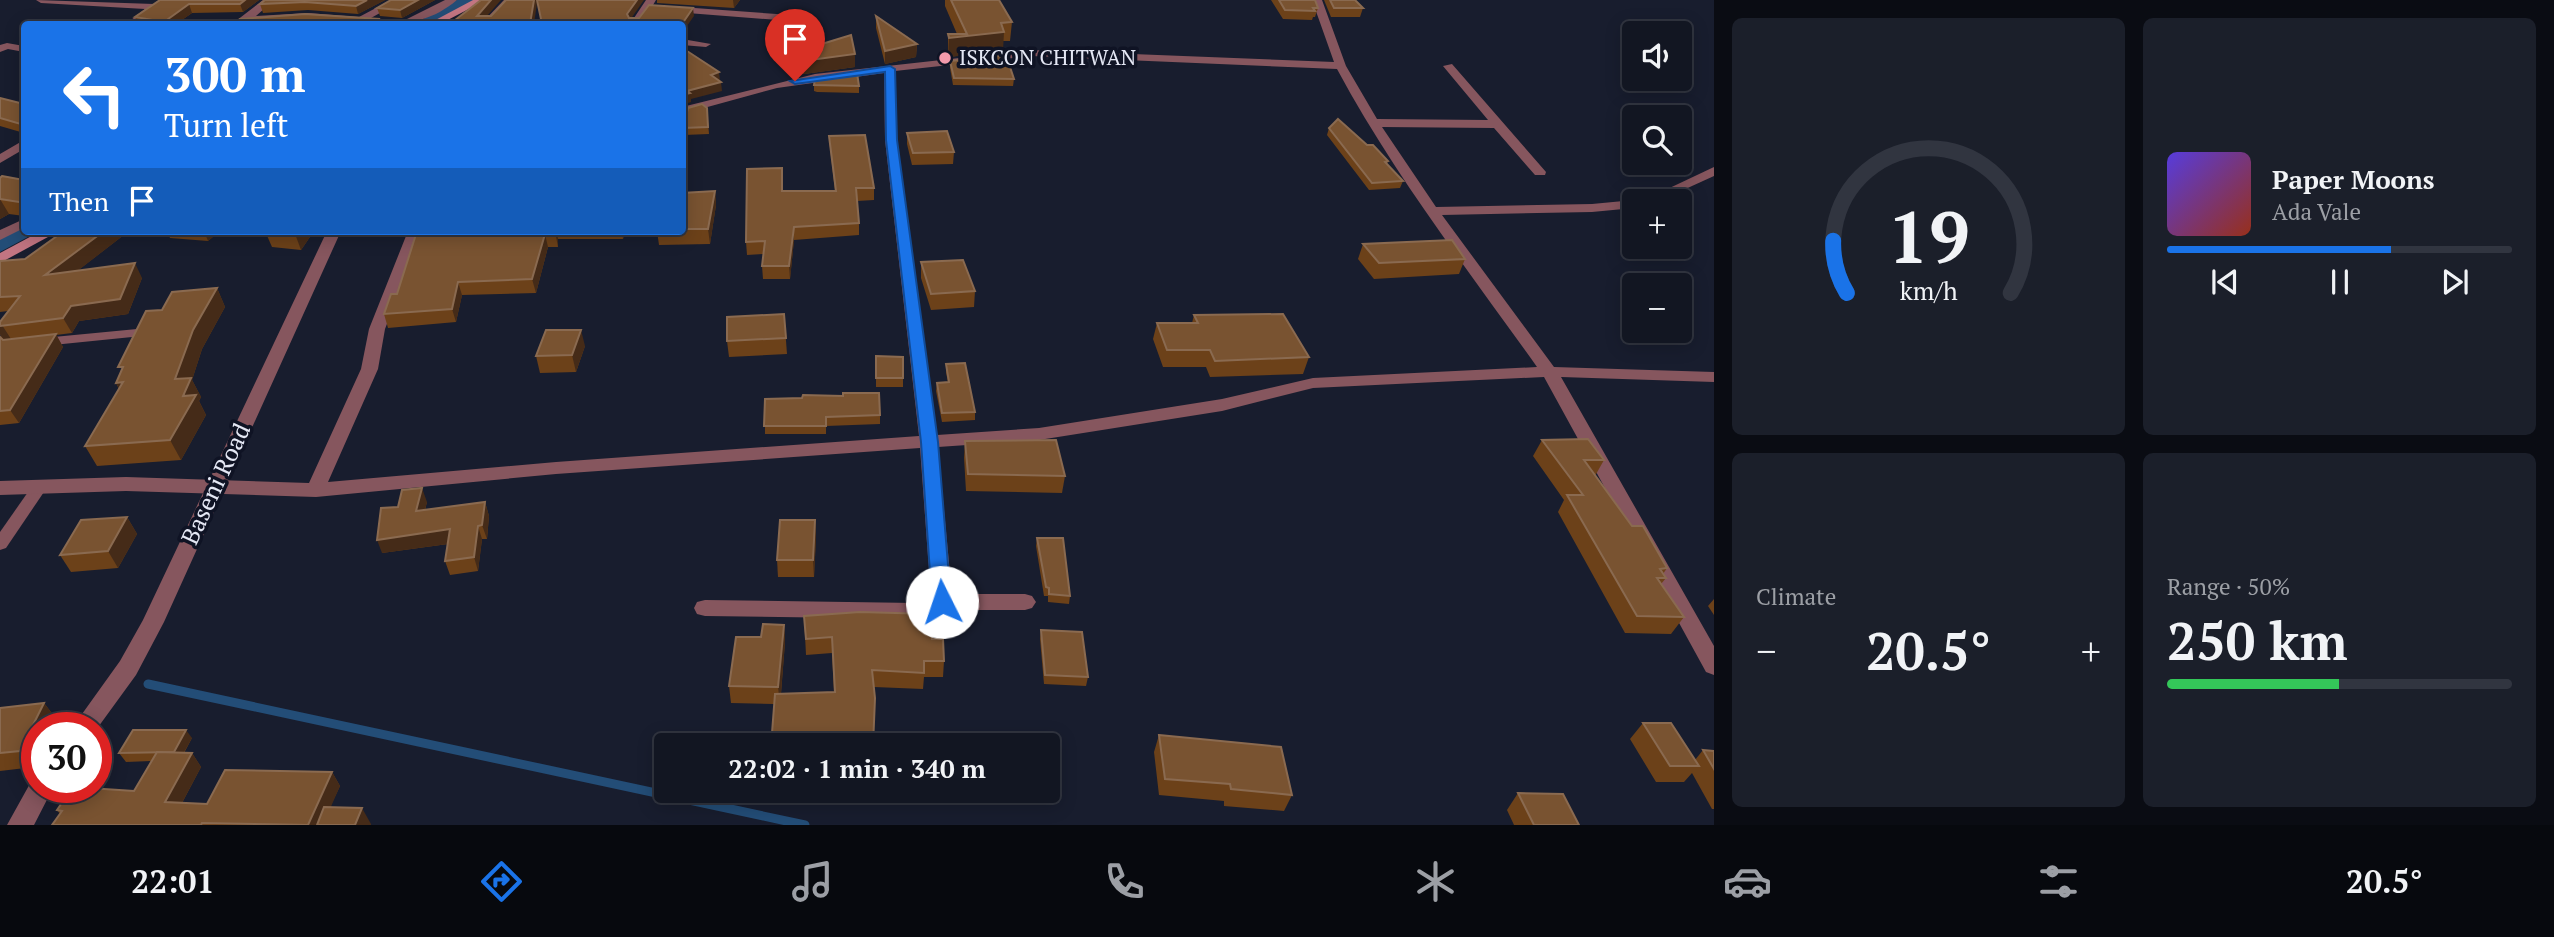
<!DOCTYPE html>
<html lang="en">
<head>
<meta charset="utf-8">
<style>
	body { margin:0; font-family:"PT Serif",serif; background:#1b1f2a; color:#f1f3f6; height:100vh; display:flex; flex-direction:column; font-size:26px; white-space:nowrap }
	* { box-sizing:border-box; margin:0 }
	p { font-size:23px; color:#9c9fa5 }
	.icon { flex:none; width:38px; height:38px; fill:none; stroke:currentColor; stroke-width:2; stroke-linecap:round; stroke-linejoin:round }
	.map { position:relative; flex:1; overflow:hidden }
	.panel { display:flex; flex-direction:column; gap:18px; padding:18px; background:#0a0c13; width:840px }
	.panel>* { flex:none }
	.top-card { position:absolute; left:21px; top:21px; width:665px; height:214px; border-radius:7px; box-shadow:0 4px 18px #0003,0 0 0 2px #313540; background:#1a73e8; color:#fff; overflow:hidden }
	.buttons { position:absolute; left:1622px; top:21px; display:grid; gap:14px }
	.buttons a { display:grid; place-items:center; width:70px; height:70px; border-radius:7px; background:#121622; box-shadow:0 4px 18px #0003,0 0 0 2px #313540; font-size:35px }
	.speed { position:absolute; left:21px; top:712px; display:flex; gap:14px; font-size:35px; font-weight:700; text-align:center }
	.speed>* { display:grid; place-content:center; width:91px; height:91px; border-radius:50%; background:#121622; box-shadow:0 4px 18px #0003,0 0 0 2px #313540; line-height:1 }
	.speed .limit { border:10px solid #d22; background:#fff; color:#111 }
	.pin { position:absolute; display:grid; place-items:center; width:60px; height:60px; color:#fff; margin:-72px -30px; border-radius:50% 50% 50% 0; rotate:-45deg; box-shadow:0 0 7px #0007 }
	.pin .icon { rotate:45deg }
	.me { position:absolute; width:77px; margin:-38px; rotate:356deg; stroke-linejoin:round; filter:drop-shadow(0 0 5px #0008) }
	.turn { display:flex; align-items:center; gap:24px; height:147px; padding:0 28px; font-size:32px }
	.turn .icon { width:91px; height:91px; stroke-width:2.5 }
	.turn b { display:block; font-size:49px; line-height:60px }
	.then { display:flex; align-items:center; height:66px; padding:0 28px; background:#0003; gap:14px; font-size:26px }
	.big { font-size:52px; font-weight:700; line-height:1.1 }
	.panel .card { flex:1; display:flex; flex-direction:column; justify-content:center; gap:10px; min-width:0; padding:0 24px; border-radius:10px; background:#1b1f2a }
	.panel .dial { align-items:center; gap:0 }
	.dial svg { height:182px; overflow:visible; fill:none; stroke:#313540; stroke-width:7; stroke-linecap:round; text-anchor:middle }
	.dial text { fill:#f1f3f6; stroke:none }
	.song { display:flex; align-items:center; gap:21px }
	.cover { width:84px; height:84px; border-radius:10px; background:linear-gradient(135deg,hsl(250 70% 55%),hsl(10 70% 35%)) }
	.played { height:7px; border-radius:4px; background:linear-gradient(90deg,#1a73e8 65%,#313540 65%) }
	.keys { display:flex; justify-content:space-around; direction:ltr }
	.heat { display:flex; justify-content:space-between; align-items:center; font-size:38px; direction:ltr }
	.charge { height:10px; border-radius:5px; background:linear-gradient(90deg,#34c759 50%,#313540 0) }
	.panel .tiles { flex:1; display:grid; gap:18px; grid-template-columns:repeat(2,1fr) }
	.trip { position:absolute; left:654px; top:733px; width:406px; height:70px; border-radius:7px; background:#121622; box-shadow:0 4px 18px #0003,0 0 0 2px #313540; font-weight:700; line-height:70px; text-align:center }
	.tab-bar { display:flex; height:112px; justify-content:space-around; align-items:center; background:#07090e; color:#9c9fa5 }
	.tab-bar .icon { width:49px; height:49px }
	.tab-bar .current { color:#1a73e8 }
	.tab-bar b { font-size:32px; color:#f1f3f6 }
	main { display:flex; flex:1; min-height:0 }
	.map>svg:first-child { display:block }
</style>
</head>
<body>
<main>
<div class="map">
<svg width="1714" height="825" viewBox="0 0 1714 825">
	<rect width="100%" height="100%" fill="#181d2e"/>
	<g fill="none" stroke-linecap="round" stroke-linejoin="round">
		<polyline stroke="#234d77" stroke-width="9" points="148,684 805,825"/>
		<g fill="#234d77" fill-rule="evenodd">
			<polygon points="457,0 475,0 432,24 414,24"/>
			<polygon points="24,226 24,231 39,231 0,252 0,237"/>
		</g>
		<g fill="#86565e" fill-rule="evenodd">
			<polygon points="137,329 142,330 143,333 142,336 43,346 37,342 43,338"/>
			<polygon points="40,481 45,482 48,486 6,548 0,550 0,532 35,482"/>
		</g>
		<g fill="#86565e" fill-rule="evenodd">
			<polygon points="36,0 154,4 159,7 137,24 126,24 145,9 41,3"/>
			<path d="M263 0H274L256 16 308 13 359 17 391 0H403L371 18 403 21 445 0H457C411 39 361 19 307 19 282 19 256 24 232 24Z"/>
			<polygon points="646,0 656,0 653,5 791,15 796,18 791,21 649,10 640,24 630,24"/>
			<path d="M1312 0H1322L1346 66 1377 119 1488 120 1443 66 1452 64 1546 172 1545 175H1535L1494 128 1382 127 1436 207 1592 204 1634 200 1639 201H1634V208L1592 212 1442 215 1554 367 1714 372V382L1561 377 1714 646V675L1706 672 1544 377 1313 388 1222 411 1039 440 938 447 952 594H1025L1032 596 1036 602 1032 608 1025 610H943L917 619 705 616 697 614 694 608 697 602 705 600 916 603 931 597 920 448 556 474 316 497 126 491 0 495V481L126 477 309 483 361 369 369 329 408 231H422L385 329 378 369 328 482 556 462 919 436 885 140 884 73 777 88 682 114V107L815 74 1031 50 1334 62ZM1031 56 1337 69C1394 175 1468 270 1537 367L1313 378 1222 399 1039 428 937 435 897 140 895 71Z"/>
			<polygon points="682,39 711,44 706,47 682,45"/>
			<polygon points="7,43 24,46 24,52 8,49 0,52 0,45"/>
			<polygon points="24,140 24,149 0,163 0,154"/>
			<polygon points="1714,167 1714,176 1659,201 1642,201"/>
			<polygon points="24,219 24,228 0,240 0,230"/>
		</g>
		<g fill="#86565e" fill-rule="evenodd">
			<polygon points="504,0 514,0 491,24 481,24"/>
			<polygon points="327,231 341,231 164,622 136,675 96,730 72,728 120,661 143,620"/>
			<polygon points="37,778 37,788 53,788 34,825 7,825 32,780"/>
		</g>
		<g fill="#c27582" fill-rule="evenodd">
			<polygon points="473,0 486,0 440,24 428,24"/>
			<polygon points="41,231 59,231 0,263 0,253"/>
		</g>
	</g>
	<g fill="#6c4119">
		<polygon points="160,0 259,0 243,12 192,13 176,24 138,24 135,17"/>
		<polygon points="265,0 385,0 358,14 308,10 263,13 260,4"/>
		<polygon points="391,0 435,0 402,18 380,16 377,8"/>
		<polygon points="657,0 740,0 734,8 657,3"/>
		<polygon points="945,0 999,0 1012,22 1010,41 1003,41 1003,51 948,57 948,34 957,34 945,6"/>
		<polygon points="1271,0 1315,0 1318,8 1315,17 1313,17 1312,20 1283,19"/>
		<polygon points="1324,0 1355,0 1363,8 1360,17 1331,17"/>
		<polygon points="876,16 917,44 916,57 885,64 876,28"/>
		<polygon points="789,54 855,54 855,67 804,74 789,66"/>
		<polygon points="950,61 1014,79 1013,86 953,85 950,68"/>
		<polygon points="814,85 859,86 859,93 817,92 814,91"/>
		<polygon points="0,98 24,104 24,133 0,126"/>
		<polygon points="707,108 709,134 684,135 683,128"/>
		<polygon points="1329,128 1367,145 1388,161 1387,164 1403,181 1400,188 1369,190 1327,135"/>
		<polygon points="907,133 954,152 953,164 912,165 907,144"/>
		<polygon points="829,136 874,188 874,200 857,201 859,223 859,235 794,240 790,279 763,279 762,266 763,254 747,255 746,242 835,191 830,148"/>
		<polygon points="0,178 24,180 24,216 9,214 0,219"/>
		<polygon points="715,191 716,205 710,244 659,245 657,231 682,231 682,193"/>
		<polygon points="64,231 129,231 77,271 142,278 128,314 79,321 72,333 56,335 63,347 19,423 0,425 0,337 3,340 0,334 0,322 8,311 0,312 0,261 25,259"/>
		<polygon points="167,231 220,231 208,241 170,238"/>
		<polygon points="265,231 314,231 301,250 272,247"/>
		<polygon points="417,231 625,231 623,239 558,239 558,247 548,247 536,293 462,295 456,322 388,328 384,314 397,294"/>
		<polygon points="1363,244 1465,259 1459,274 1374,279 1358,259"/>
		<polygon points="921,262 975,291 974,307 931,310 921,278"/>
		<polygon points="217,288 225,307 202,349 192,380 201,397 199,401 206,415 181,460 97,466 85,446 119,389 116,383 162,310"/>
		<polygon points="784,314 787,354 729,357 727,341"/>
		<polygon points="1194,315 1309,357 1303,374 1210,377 1206,367 1163,367 1153,339 1157,323 1192,323"/>
		<polygon points="585,346 576,372 540,373 536,356"/>
		<polygon points="876,356 903,378 903,387 876,387"/>
		<polygon points="946,364 975,412 975,420 942,422 936,391 937,383 948,383 946,372"/>
		<polygon points="765,399 880,415 880,424 826,426 826,434 765,434"/>
		<polygon points="1542,440 1604,460 1595,476 1632,526 1667,568 1663,574 1666,578 1661,584 1684,617 1671,634 1625,633 1558,512 1564,500 1533,456"/>
		<polygon points="965,441 1065,476 1062,493 966,491 964,458"/>
		<polygon points="427,502 425,510 485,502 489,516 487,539 482,539 478,571 450,575 445,561 448,544 382,553 398,507"/>
		<polygon points="127,517 137,534 118,568 71,572 60,555"/>
		<polygon points="815,520 816,537 814,577 778,577 777,560"/>
		<polygon points="1037,538 1070,596 1069,604 1048,602 1048,596 1044,596 1036,546"/>
		<polygon points="1714,599 1714,615 1708,606"/>
		<polygon points="804,616 932,639 944,661 943,677 924,677 923,689 874,687 774,704 731,703 729,686 761,637 784,625 785,642 781,694 834,692 832,653 806,655"/>
		<polygon points="1041,630 1088,677 1086,686 1044,684 1040,639"/>
		<polygon points="44,703 57,720 34,767 0,771 0,708"/>
		<polygon points="1643,723 1695,760 1703,750 1714,751 1714,809 1712,809 1692,773 1684,782 1656,782 1630,739"/>
		<polygon points="1159,735 1292,795 1284,811 1224,806 1224,801 1159,795 1154,752"/>
		<polygon points="192,738 184,753 192,753 201,767 182,803 207,804 332,772 340,786 330,807 371,825 52,825 60,814 57,810 134,791 151,761 126,762 119,753"/>
		<polygon points="831,791 871,791 871,797 831,795"/>
		<polygon points="1518,793 1579,825 1514,825 1507,810"/>
	</g>
	<g fill="#452b18">
		<polygon points="245,0 259,0 243,12 240,4"/>
		<polygon points="367,0 385,0 358,14 356,6"/>
		<polygon points="418,0 435,0 402,18 400,10"/>
		<polygon points="491,0 501,0 480,24 477,16"/>
		<polygon points="534,0 537,0 537,3 534,24 530,24"/>
		<polygon points="637,0 644,0 628,23 627,14"/>
		<polygon points="733,0 740,0 734,8"/>
		<polygon points="189,4 192,13 176,24 165,24 164,22"/>
		<polygon points="693,8 694,16 682,33 682,24"/>
		<polygon points="380,19 382,24 367,24"/>
		<polygon points="1004,32 1003,51 948,57 949,38"/>
		<polygon points="917,44 916,57 885,64 885,51"/>
		<polygon points="855,54 855,67 804,74 803,61"/>
		<polygon points="719,72 720,81 711,75"/>
		<polygon points="721,82 722,91 691,99 691,102 682,105 682,95 687,91"/>
		<polygon points="715,191 716,205 710,244 708,229"/>
		<polygon points="0,199 9,214 0,219"/>
		<polygon points="24,199 24,212 19,202"/>
		<polygon points="794,227 794,240 790,279 789,266"/>
		<polygon points="104,231 129,231 53,290 45,275"/>
		<polygon points="204,231 220,231 208,241"/>
		<polygon points="294,231 314,231 301,250"/>
		<polygon points="555,231 557,231 558,239 558,247"/>
		<polygon points="622,231 625,231 623,239"/>
		<polygon points="545,234 548,247 536,293 532,279"/>
		<polygon points="135,263 142,278 128,314 79,321 72,333 63,318 71,306"/>
		<polygon points="458,282 462,295 456,322 452,309"/>
		<polygon points="217,288 225,307 202,349 192,380 201,397 199,401 206,415 181,460 170,440 175,379 193,330"/>
		<polygon points="2,325 11,339 5,343 0,334 0,326"/>
		<polygon points="581,330 585,346 576,372 572,355"/>
		<polygon points="56,334 63,347 19,423 10,410"/>
		<polygon points="123,382 127,403 116,383"/>
		<polygon points="422,488 427,502 421,524 416,511"/>
		<polygon points="485,502 489,516 487,539 482,525"/>
		<polygon points="127,517 137,534 118,568 108,551"/>
		<polygon points="815,520 816,537 814,577 813,560"/>
		<polygon points="478,526 482,539 478,571 474,557"/>
		<polygon points="450,529 455,543 382,553 377,540"/>
		<polygon points="784,625 785,642 780,704 778,687"/>
		<polygon points="44,703 57,720 53,728 37,728 37,762 34,767 20,751"/>
		<polygon points="186,730 192,738 179,761 173,753"/>
		<polygon points="192,753 201,767 175,816 165,802"/>
		<polygon points="332,772 340,786 323,825 308,825"/>
		<polygon points="362,808 371,824 371,825 355,825"/>
	</g>
	<g fill="#795331" stroke="#8a6a50" stroke-width="2">
		<polygon points="160,0 245,0 240,4 189,4 164,22 135,17"/>
		<polygon points="265,0 367,0 356,6 305,2 260,4"/>
		<polygon points="391,0 418,0 400,10 377,8"/>
		<polygon points="481,0 491,0 477,16 491,16 506,0 534,0 530,24 450,24"/>
		<polygon points="537,0 637,0 627,14 629,18 639,18 649,5 693,8 682,24 542,24"/>
		<polygon points="951,0 999,0 1012,22 1001,23 1004,32 949,38 948,34 967,34"/>
		<polygon points="1279,0 1315,0 1318,8 1313,8 1315,11 1285,10"/>
		<polygon points="1330,0 1355,0 1363,8 1334,8"/>
		<polygon points="305,14 380,19 367,24 233,24 240,19"/>
		<polygon points="876,16 917,44 885,51"/>
		<polygon points="851,35 855,54 803,61 789,54"/>
		<polygon points="687,51 719,72 711,75 721,82 687,91 690,93 682,95 682,53"/>
		<polygon points="1006,55 1014,79 954,78 950,61"/>
		<polygon points="857,73 859,86 814,85 815,79"/>
		<polygon points="0,98 24,104 24,125 0,118"/>
		<polygon points="702,104 707,108 708,127 683,128 688,108"/>
		<polygon points="1338,119 1367,145 1373,145 1388,161 1385,162 1403,181 1372,183 1329,128"/>
		<polygon points="947,131 954,152 913,153 907,133"/>
		<polygon points="865,135 874,188 856,188 859,223 794,227 789,266 762,266 765,241 746,242 747,169 782,168 782,191 836,191 829,136"/>
		<polygon points="2,176 24,180 24,199 19,202 0,199 0,178"/>
		<polygon points="715,191 708,229 682,229 682,193"/>
		<polygon points="64,231 104,231 45,275 135,263 120,299 71,306 63,318 0,326 0,322 20,296 0,297 0,261 25,259"/>
		<polygon points="417,231 555,231 555,233 545,234 532,279 458,282 452,309 384,314 391,294 397,294"/>
		<polygon points="1452,240 1465,259 1379,263 1363,244"/>
		<polygon points="963,260 975,291 931,294 921,262"/>
		<polygon points="217,288 193,330 175,379 191,378 183,396 196,395 170,440 85,446 123,382 116,383 123,367 118,367 146,311 162,310 172,292"/>
		<polygon points="784,314 786,338 727,341 727,317"/>
		<polygon points="1283,314 1309,357 1215,361 1210,350 1167,350 1157,323 1198,323 1194,315"/>
		<polygon points="546,330 581,330 572,355 536,356"/>
		<polygon points="56,334 10,410 0,411 0,337 3,340"/>
		<polygon points="876,356 903,357 903,378 876,378"/>
		<polygon points="965,363 975,412 942,413 937,383 949,382 946,364"/>
		<polygon points="843,393 879,393 880,415 826,417 826,426 764,426 765,399 802,398 803,395 843,396"/>
		<polygon points="1588,439 1604,460 1584,460 1632,526 1643,526 1667,568 1660,569 1666,578 1657,578 1684,617 1637,616 1567,495 1583,495 1542,440"/>
		<polygon points="1056,440 1065,476 968,474 965,441"/>
		<polygon points="422,488 416,511 485,502 482,525 478,526 474,557 445,561 450,529 377,540 381,508 398,507 402,490"/>
		<polygon points="127,517 108,551 60,555 81,520"/>
		<polygon points="780,520 815,520 813,560 777,560"/>
		<polygon points="1037,538 1063,538 1070,596 1049,594 1049,588 1046,587"/>
		<polygon points="860,612 931,614 932,639 943,639 944,661 924,661 924,673 872,670 875,698 873,746 771,746 775,694 835,692 832,637 806,639 804,616"/>
		<polygon points="763,624 784,625 778,687 729,686 736,637 761,637"/>
		<polygon points="1041,630 1082,632 1088,677 1045,675"/>
		<polygon points="44,703 20,751 0,753 0,708"/>
		<polygon points="1643,723 1671,723 1699,766 1670,766"/>
		<polygon points="133,730 186,730 174,752 119,753"/>
		<polygon points="1159,735 1281,747 1292,795 1231,789 1230,784 1165,779"/>
		<polygon points="1703,750 1714,751 1714,769"/>
		<polygon points="157,752 192,753 165,802 207,804 225,770 332,772 308,825 202,823 201,825 52,825 62,811 57,810 72,788 89,788 134,791"/>
		<polygon points="1518,793 1563,794 1579,825 1534,825"/>
		<polygon points="324,807 362,808 355,825 317,825"/>
	</g>
	<polygon fill="#1a73e8" stroke="#114b97" stroke-width="2" points="890,66 895,69 897,140 938,442 951,602 942,609 932,602 921,442 886,140 885,72 795,84 790,81"/>
	<circle fill="#f39aab" stroke="#0f1324" stroke-width="2.5" cx="945" cy="58" r="7"/>
	<g text-anchor="middle" stroke-width="7" stroke-linejoin="round" paint-order="stroke">
		<g font-size="21" fill="#e4e7f4" stroke="#0f1324" text-anchor="start">
			<text x="959" y="65">ISKCON CHITWAN</text>
		</g>
		<g font-size="24" fill="#e4e7f4" stroke="#0f1324">
			<text transform="translate(216 484) rotate(-65)" y="8">Baseni Road</text>
		</g>
	</g>
</svg>
<div class="buttons">
<a><svg class="icon" aria-label="sound" viewBox="0 0 24 24"><path d="M4 9h4l5-4v14l-5-4H4zM17 9q2 3 0 6"/></svg></a>
<a><svg class="icon" aria-label="search" viewBox="0 0 24 24"><circle cx="10" cy="10" r="6"/><path d="M15 15l6 6"/></svg></a>
<a>+</a>
<a>−</a>
</div>
<div class="speed"><div class="limit">30</div></div>
<div class="pin" style="left:795px;top:81px;background:#d93025"><svg class="icon" aria-label="arrive" viewBox="0 0 24 24"><path d="M6 21V4h12l-3 4 3 4H6"/></svg></div>
<svg class="me" style="left:942px;top:602px" viewBox="-20 -20 40 40"><circle r="19" fill="#fff"/><path d="M0-13L10 11 0 6-10 11z" fill="#1a73e8"/></svg>
<div class="trip">22:02 · 1 min · 340 m</div>
<div class="top-card">
<div class="turn"><svg class="icon" aria-label="left" viewBox="0 0 24 24"><path d="M17 20v-9H6M10 6l-5 5 5 5"/></svg><div><b>300 m</b>Turn left</div></div>
<div class="then">Then<svg class="icon" aria-label="arrive" viewBox="0 0 24 24"><path d="M6 21V4h12l-3 4 3 4H6"/></svg></div>
</div>
</div>
<section class="panel">
<div class="tiles">
<div class="card dial"><svg viewBox="0 0 100 80">
<path d="M14 69A42 42 0 1 1 86 69"/>
<path d="M14 69A42 42 0 0 1 8 46" stroke="#1a73e8"/>
<text x="50" y="56" font-size="32" font-weight="700">19</text>
<text x="50" y="72" font-size="11">km/h</text>
</svg></div>
<div class="card">
<div class="song"><i class="cover"></i><div><b>Paper Moons</b><p>Ada Vale</p></div></div>
<div class="played"></div>
<div class="keys"><svg class="icon" aria-label="previous" viewBox="0 0 24 24"><path d="M18 5L8 12l10 7zM5 5v14"/></svg><svg class="icon" aria-label="pause" viewBox="0 0 24 24"><path d="M8 5v14M16 5v14"/></svg><svg class="icon" aria-label="next" viewBox="0 0 24 24"><path d="M6 5l10 7-10 7zM19 5v14"/></svg></div>
</div>
<div class="card"><p>Climate</p>
<div class="heat"><a>−</a><b class="big">20.5°</b><a>+</a></div>
</div>
<div class="card"><p>Range · 50%</p><b class="big">250 km</b><div class="charge"></div></div>
</div>
</section>
</main>
<nav class="tab-bar">
<b>22:01</b>
<svg class="icon current" aria-label="directions" viewBox="0 0 24 24"><path d="M12 3l9 9-9 9-9-9zM9 14v-3h6M13 9l2 2-2 2"/></svg>
<svg class="icon" aria-label="music" viewBox="0 0 24 24"><path d="M9 18V5l10-2v13"/><circle cx="6" cy="18" r="3"/><circle cx="16" cy="16" r="3"/></svg>
<svg class="icon" aria-label="phone" viewBox="0 0 24 24"><path d="M5 4h4l2 5-3 2q2 4 5 5l2-3 5 2v4C11 20 4 13 5 4z"/></svg>
<svg class="icon" aria-label="climate" viewBox="0 0 24 24"><path d="M12 3v18M4 7l16 10M4 17L20 7"/></svg>
<svg class="icon" aria-label="car" viewBox="0 0 24 24"><path d="M5 17H2v-5l4-1 3-4h7l3 4 3 1v5h-3M9 17h6M6 11h13"/><circle cx="7" cy="17" r="2"/><circle cx="17" cy="17" r="2"/></svg>
<svg class="icon" aria-label="filters" viewBox="0 0 24 24"><path d="M4 7h16M4 17h16"/><circle cx="9" cy="7" r="2"/><circle cx="15" cy="17" r="2"/></svg>
<b>20.5°</b>
</nav>
</body>
</html>
